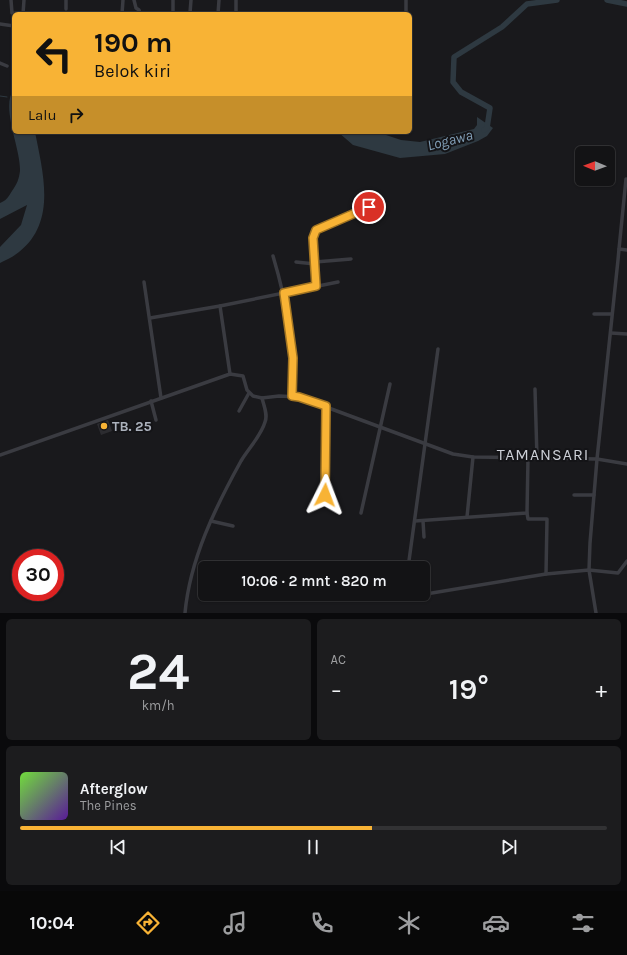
<!DOCTYPE html>
<html lang="id">
<head>
<meta charset="utf-8">
<style>
	body { margin:0; font-family:Karla,sans-serif; background:#1c1c1e; color:#f1f3f6; height:100vh; display:flex; flex-direction:column; font-size:15px; white-space:nowrap }
	* { box-sizing:border-box; margin:0 }
	p { font-size:13px; color:#9d9ea0 }
	.icon { flex:none; width:22px; height:22px; fill:none; stroke:currentColor; stroke-width:2; stroke-linecap:round; stroke-linejoin:round }
	.map { position:relative; height:613px; overflow:hidden }
	.details { display:flex; flex-direction:column; gap:6px; padding:6px; background:#0a0a0c; flex:1 }
	.details>* { flex:none }
	.top-card { position:absolute; left:12px; top:12px; width:400px; height:122px; border-radius:6px; box-shadow:0 1px 3px #0004,0 0 0 1px #323234; background:#f8b335; color:#111; overflow:hidden }
	.needle { width:26px; rotate:271deg }
	.buttons { position:absolute; left:575px; top:146px; display:grid; gap:8px }
	.buttons a { display:grid; place-items:center; width:40px; height:40px; border-radius:6px; background:#131315; box-shadow:0 1px 3px #0004,0 0 0 1px #323234; font-size:20px }
	.speed { position:absolute; left:12px; top:549px; display:flex; gap:8px; font-size:20px; font-weight:700; text-align:center }
	.speed>* { display:grid; place-content:center; width:52px; height:52px; border-radius:50%; background:#131315; box-shadow:0 1px 3px #0004,0 0 0 1px #323234; line-height:1 }
	.speed .limit { border:6px solid #d22; background:#fff; color:#111 }
	.pin { position:absolute; display:grid; place-items:center; width:34px; height:34px; color:#fff; margin:-17px; border:2px solid #fff; border-radius:50%; box-shadow:0 1px 4px #0007 }
	.me { position:absolute; width:44px; margin:-22px; rotate:3deg; stroke-linejoin:round; filter:drop-shadow(0 0 3px #0008) }
	.turn { display:flex; align-items:center; gap:14px; height:84px; padding:0 16px; font-size:18px }
	.turn .icon { width:52px; height:52px; stroke-width:2.5 }
	.turn b { display:block; font-size:28px; line-height:34px }
	.then { display:flex; align-items:center; height:38px; padding:0 16px; background:#0003; gap:8px; font-size:15px }
	.big { font-size:30px; font-weight:600; line-height:1.1 }
	.details .tile { flex:1; display:flex; flex-direction:column; justify-content:center; gap:6px; min-width:0; padding:0 14px; border-radius:6px; background:#1c1c1e }
	.details .dial { align-items:center; gap:0 }
	.dial b { font-size:52px; line-height:1 }
	.song { display:flex; align-items:center; gap:12px }
	.cover { width:48px; height:48px; border-radius:6px; background:linear-gradient(135deg,hsl(100 70% 55%),hsl(270 70% 35%)) }
	.played { height:4px; border-radius:2px; background:linear-gradient(90deg,#f8b335 60%,#323234 60%) }
	.keys { display:flex; justify-content:space-around; direction:ltr }
	.heat { display:flex; justify-content:space-between; align-items:center; font-size:22px; direction:ltr }
	.details .tiles { flex:1; display:grid; gap:6px; grid-template-columns:1fr 1fr }
	.tile:last-child { grid-column:span 2 }
	.trip { position:absolute; left:198px; top:561px; width:232px; height:40px; border-radius:6px; background:#131315; box-shadow:0 1px 3px #0004,0 0 0 1px #323234; font-weight:600; line-height:40px; text-align:center }
	.dock { display:flex; height:64px; justify-content:space-around; align-items:center; background:#080808; color:#9d9ea0 }
	.dock .icon { width:28px; height:28px }
	.dock .selected { color:#f8b335 }
	.dock b { font-size:18px; color:#f1f3f6 }
	.map>svg:first-child { display:block }
</style>
</head>
<body>
<div class="map">
<svg width="627" height="613" viewBox="0 0 627 613">
	<rect width="100%" height="100%" fill="#19191c"/>
	<g fill="#2e3941">
		<path d="M14 89V132H35C43 173 57 222 19 252 13 257 6 260 0 263V247L21 225 27 205 0 219V203C6 201 9 196 12 191 17 184 19 179 20 171 21 148 0 107 14 89Z"/>
		<polygon points="477,117 493,128 487,136 478,141 445,154 400,158 353,145 338,132 377,132 401,140 420,142 474,129 477,125"/>
	</g>
	<g fill="none" stroke-linecap="round" stroke-linejoin="round">
		<polyline stroke="#2e3941" stroke-width="1" points="0,96 7,97"/>
		<g stroke="#2e3941" stroke-width="5.5">
			<polyline points="607,0 627,4"/>
			<polyline points="484,130 487,128 490,108 461,92 453,82 454,57 502,27 527,4 557,0"/>
		</g>
	</g>
	<polygon fill="#2c2c30" points="108,420 112,431 101,435 97,424"/>
	<g fill="none" stroke-linecap="round" stroke-linejoin="round">
		<g stroke="#3a3b41" stroke-width="3.5">
			<polyline points="11,0 12,13 20,14"/>
			<polyline points="134,0 136,8 139,10 140,14"/>
			<polyline points="173,0 173,14"/>
			<polyline points="406,0 406,14"/>
			<polyline points="66,9 66,0"/>
			<polyline points="190,13 191,0"/>
			<polyline points="23,14 24,0"/>
			<polyline points="122,14 123,0"/>
			<polyline points="218,14 219,0"/>
			<polyline points="236,14 236,0"/>
			<polyline points="0,24 14,26"/>
			<polyline points="0,63 7,66"/>
			<polyline points="619,249 626,179"/>
			<path d="M273 256C288 306 293 344 292 396"/>
			<polyline points="296,262 315,264"/>
			<polyline points="315,262 351,259"/>
			<polyline points="144,282 161,398"/>
			<polyline points="316,286 313,239 316,230 369,207"/>
			<polyline points="594,314 612,314"/>
			<polyline points="150,318 220,306"/>
			<polyline points="611,333 627,334"/>
			<polyline points="230,374 220,306 338,282"/>
			<polyline points="535,389 537,458"/>
			<polyline points="151,401 156,420"/>
			<polyline points="239,411 249,393"/>
			<polyline points="0,455 230,374 243,376 247,390 253,396 262,398 279,396 299,397 453,454 473,457 597,459 627,464"/>
			<polyline points="325,495 326,406"/>
			<polyline points="574,495 594,495"/>
			<polyline points="361,513 390,384"/>
			<polyline points="527,513 528,519 547,519 546,574"/>
			<polyline points="467,517 473,457"/>
			<polyline points="211,521 233,526"/>
			<polyline points="415,521 527,513 528,458"/>
			<polyline points="423,521 424,537"/>
			<polyline points="408,568 438,349"/>
			<polyline points="405,594 408,597 546,574 589,570 618,573 627,561"/>
			<path d="M185 613C190 559 215 508 241 461 248 449 261 436 265 422 268 415 264 406 262 398"/>
			<polyline points="596,613 589,570 590,543 597,459 618,260 619,249 627,250"/>
		</g>
	</g>
	<g fill="none" stroke-linecap="round" stroke-linejoin="round">
		<g stroke="#a17422" stroke-width="10">
			<polyline id="route" points="325,495 326,406 299,397 292,396 293,358 284,293 316,286 313,238 316,230 369,207"/>
		</g>
		<use href="#route" stroke="#f8b335" stroke-width="7"/>
	</g>
	<circle fill="#f8b335" stroke="#141417" stroke-width="1.5" cx="104" cy="426" r="4"/>
	<g text-anchor="middle" stroke-width="4" stroke-linejoin="round" paint-order="stroke">
		<g font-size="14" font-weight="bold" fill="#abb1bc" stroke="#141417" text-anchor="start">
			<text x="112" y="431">TB. 25</text>
		</g>
		<g font-size="15" font-style="italic" fill="#829fb7" stroke="#141417">
			<text transform="translate(450 140) rotate(-14)" y="5">Logawa</text>
		</g>
		<g font-size="16" letter-spacing="1" fill="#cdd0d7" stroke="#141417">
			<text x="543" y="460">TAMANSARI</text>
		</g>
	</g>
</svg>
<div class="buttons">
<a><svg class="needle" viewBox="-14 -14 28 28"><path d="M0-13l5 13h-10z" fill="#e53935"/><path d="M0 13l5-13h-10z" fill="#9d9ea0"/></svg></a>
</div>
<div class="speed"><div class="limit">30</div></div>
<div class="pin" style="left:369px;top:207px;background:#d93025"><svg class="icon" aria-label="arrive" viewBox="0 0 24 24"><path d="M6 21V4h12l-3 4 3 4H6"/></svg></div>
<svg class="me" style="left:325px;top:495px" viewBox="-20 -20 40 40"><path d="M0-17L14 15 0 8-14 15z" fill="#f8b335" stroke="#fff" stroke-width="4"/></svg>
<div class="trip">10:06 · 2 mnt · 820 m</div>
<div class="top-card">
<div class="turn"><svg class="icon" aria-label="left" viewBox="0 0 24 24"><path d="M17 20v-9H6M10 6l-5 5 5 5"/></svg><div><b>190 m</b>Belok kiri</div></div>
<div class="then">Lalu<svg class="icon" aria-label="right" viewBox="0 0 24 24"><path d="M7 20v-9h11M14 6l5 5-5 5"/></svg></div>
</div>
</div>
<section class="details">
<div class="tiles">
<div class="tile dial"><b>24</b><p>km/h</p></div>
<div class="tile"><p>AC</p>
<div class="heat"><a>−</a><b class="big">19°</b><a>+</a></div>
</div>
<div class="tile">
<div class="song"><i class="cover"></i><div><b>Afterglow</b><p>The Pines</p></div></div>
<div class="played"></div>
<div class="keys"><svg class="icon" aria-label="previous" viewBox="0 0 24 24"><path d="M18 5L8 12l10 7zM5 5v14"/></svg><svg class="icon" aria-label="pause" viewBox="0 0 24 24"><path d="M8 5v14M16 5v14"/></svg><svg class="icon" aria-label="next" viewBox="0 0 24 24"><path d="M6 5l10 7-10 7zM19 5v14"/></svg></div>
</div>
</div>
</section>
<nav class="dock">
<b>10:04</b>
<svg class="icon selected" aria-label="directions" viewBox="0 0 24 24"><path d="M12 3l9 9-9 9-9-9zM9 14v-3h6M13 9l2 2-2 2"/></svg>
<svg class="icon" aria-label="music" viewBox="0 0 24 24"><path d="M9 18V5l10-2v13"/><circle cx="6" cy="18" r="3"/><circle cx="16" cy="16" r="3"/></svg>
<svg class="icon" aria-label="phone" viewBox="0 0 24 24"><path d="M5 4h4l2 5-3 2q2 4 5 5l2-3 5 2v4C11 20 4 13 5 4z"/></svg>
<svg class="icon" aria-label="climate" viewBox="0 0 24 24"><path d="M12 3v18M4 7l16 10M4 17L20 7"/></svg>
<svg class="icon" aria-label="car" viewBox="0 0 24 24"><path d="M5 17H2v-5l4-1 3-4h7l3 4 3 1v5h-3M9 17h6M6 11h13"/><circle cx="7" cy="17" r="2"/><circle cx="17" cy="17" r="2"/></svg>
<svg class="icon" aria-label="filters" viewBox="0 0 24 24"><path d="M4 7h16M4 17h16"/><circle cx="9" cy="7" r="2"/><circle cx="15" cy="17" r="2"/></svg>
</nav>
</body>
</html>
